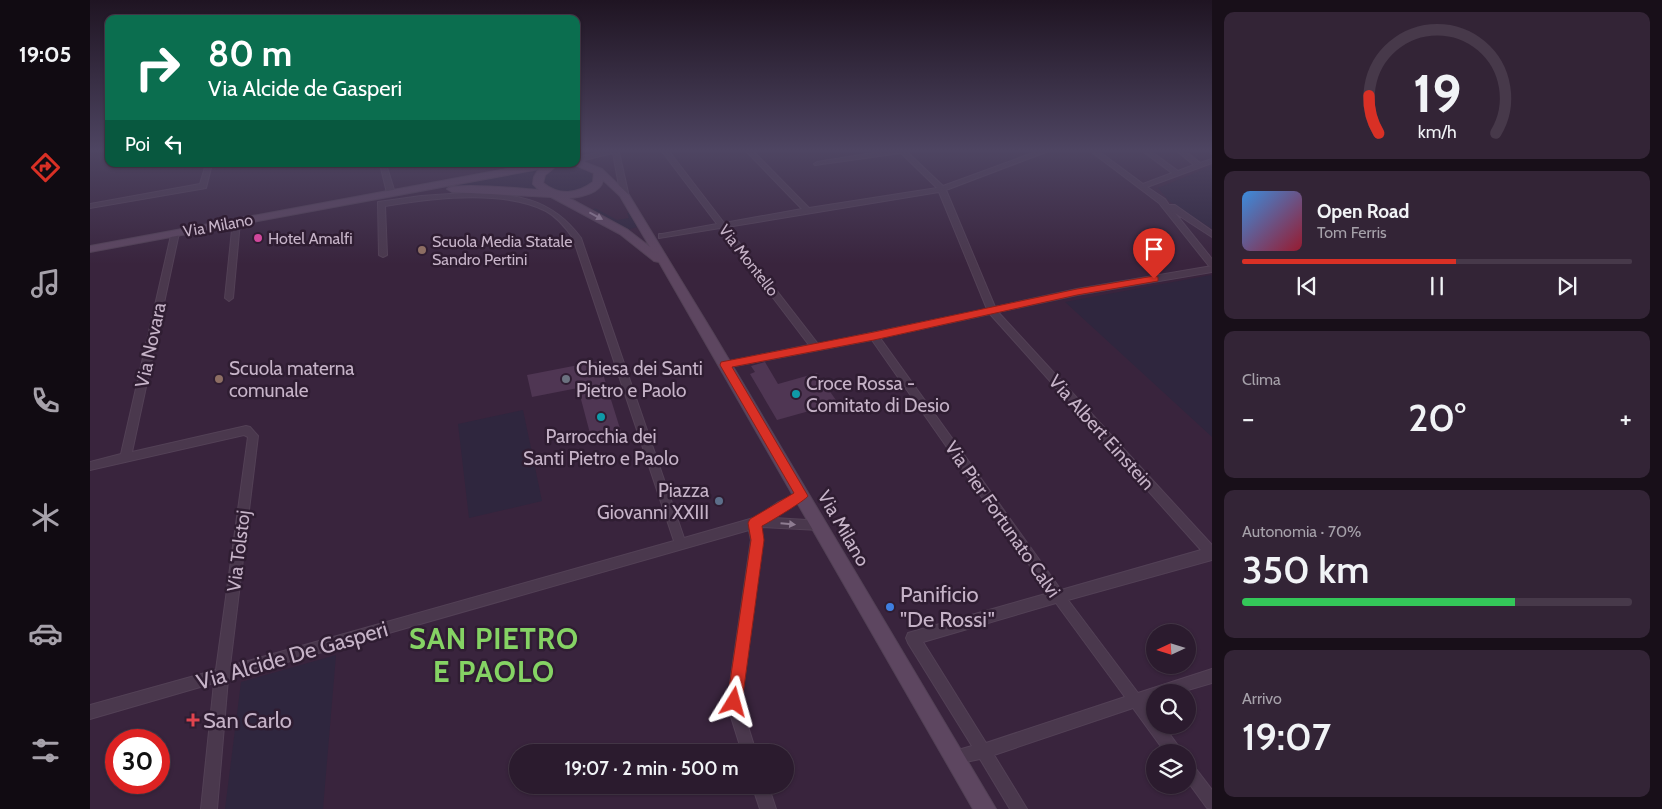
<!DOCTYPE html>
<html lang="it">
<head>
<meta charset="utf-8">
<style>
	body { margin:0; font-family:Cabin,sans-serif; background:#332436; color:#f1f3f6; height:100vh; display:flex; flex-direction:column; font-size:19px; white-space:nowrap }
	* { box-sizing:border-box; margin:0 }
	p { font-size:16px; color:#a6a1aa }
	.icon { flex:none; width:28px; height:28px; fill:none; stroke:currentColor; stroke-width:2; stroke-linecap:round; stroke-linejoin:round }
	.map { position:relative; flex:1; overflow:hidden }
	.sheet { display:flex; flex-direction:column; gap:12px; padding:12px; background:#180f19; width:450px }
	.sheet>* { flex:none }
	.guide { position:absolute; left:15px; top:15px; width:475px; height:152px; border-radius:10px; box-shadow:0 1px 4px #0004,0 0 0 1px #47394a; background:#0b6e4f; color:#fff; overflow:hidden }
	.needle { width:32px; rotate:266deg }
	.buttons { position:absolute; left:1056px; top:624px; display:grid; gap:10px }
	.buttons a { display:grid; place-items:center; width:50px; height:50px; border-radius:50%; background:#2b1b2e; box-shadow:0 1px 4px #0004,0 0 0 1px #47394a; font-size:25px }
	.speed { position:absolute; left:15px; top:729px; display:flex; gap:10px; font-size:25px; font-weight:700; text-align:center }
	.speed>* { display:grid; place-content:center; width:65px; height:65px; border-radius:50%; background:#2b1b2e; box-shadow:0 1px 4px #0004,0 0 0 1px #47394a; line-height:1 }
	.speed .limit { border:8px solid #d22; background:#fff; color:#111 }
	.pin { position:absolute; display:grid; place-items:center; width:42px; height:42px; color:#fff; margin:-51px -21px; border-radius:50% 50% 50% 0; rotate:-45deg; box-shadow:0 0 5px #0007 }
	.pin .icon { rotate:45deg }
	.me { position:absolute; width:55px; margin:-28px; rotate:8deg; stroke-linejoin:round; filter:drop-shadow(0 0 4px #0008) }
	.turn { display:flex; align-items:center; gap:18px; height:105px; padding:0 20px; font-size:22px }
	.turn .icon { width:65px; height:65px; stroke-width:2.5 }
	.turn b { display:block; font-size:35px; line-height:42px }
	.then { display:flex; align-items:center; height:48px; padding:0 20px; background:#0003; gap:10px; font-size:19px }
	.big { font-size:38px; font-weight:600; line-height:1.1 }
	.sheet .tile { flex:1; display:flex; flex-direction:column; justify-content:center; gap:8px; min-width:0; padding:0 18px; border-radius:10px; background:#332436 }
	.sheet .dial { align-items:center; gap:0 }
	.dial svg { height:130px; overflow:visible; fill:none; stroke:#47394a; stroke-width:7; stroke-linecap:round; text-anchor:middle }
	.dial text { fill:#f1f3f6; stroke:none }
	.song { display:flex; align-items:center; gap:15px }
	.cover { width:60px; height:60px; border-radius:8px; background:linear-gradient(135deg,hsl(210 70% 55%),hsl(350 70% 35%)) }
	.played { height:5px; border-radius:2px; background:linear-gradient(90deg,#d93025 55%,#47394a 55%) }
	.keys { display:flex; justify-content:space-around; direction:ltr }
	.heat { display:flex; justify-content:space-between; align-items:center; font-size:28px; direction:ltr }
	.charge { height:8px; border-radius:4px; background:linear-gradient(90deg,#34c759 70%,#47394a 0) }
	.trip { position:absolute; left:419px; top:744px; width:285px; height:50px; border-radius:25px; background:#2b1b2e; box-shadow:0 1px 4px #0004,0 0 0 1px #47394a; font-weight:600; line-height:50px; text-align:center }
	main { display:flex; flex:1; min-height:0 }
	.tab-bar { display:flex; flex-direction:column; width:90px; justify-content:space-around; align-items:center; background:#110b12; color:#a6a1aa }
	.tab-bar .icon { width:35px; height:35px }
	.tab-bar .current { color:#d93025 }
	.tab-bar b { font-size:22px; color:#f1f3f6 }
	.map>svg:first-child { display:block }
</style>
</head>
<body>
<main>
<nav class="tab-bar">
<b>19:05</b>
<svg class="icon current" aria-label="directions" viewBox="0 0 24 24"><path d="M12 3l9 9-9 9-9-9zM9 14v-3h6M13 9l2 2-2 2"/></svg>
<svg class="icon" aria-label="music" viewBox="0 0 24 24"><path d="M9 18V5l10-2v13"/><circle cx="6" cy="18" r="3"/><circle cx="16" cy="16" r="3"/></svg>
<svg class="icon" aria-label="phone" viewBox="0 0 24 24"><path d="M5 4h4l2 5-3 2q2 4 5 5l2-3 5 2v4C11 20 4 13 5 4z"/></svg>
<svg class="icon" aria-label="climate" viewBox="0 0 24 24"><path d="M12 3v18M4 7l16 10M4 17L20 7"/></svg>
<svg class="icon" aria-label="car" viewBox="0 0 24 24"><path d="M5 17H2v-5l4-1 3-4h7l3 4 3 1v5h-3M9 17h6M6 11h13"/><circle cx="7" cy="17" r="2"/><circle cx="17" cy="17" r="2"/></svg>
<svg class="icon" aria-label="filters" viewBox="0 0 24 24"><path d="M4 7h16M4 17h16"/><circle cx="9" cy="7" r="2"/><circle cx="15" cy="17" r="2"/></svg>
</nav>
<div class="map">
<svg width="1122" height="809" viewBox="0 0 1122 809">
	<rect width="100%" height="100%" fill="#39243d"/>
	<g fill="#2f263e">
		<path d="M474 166C485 165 502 166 503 180 494 194 460 198 454 180 458 170 466 168 474 166Z"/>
		<polygon points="1122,166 1122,229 1079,201 1068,188"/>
		<polygon points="451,168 444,173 442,181 448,190 414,186 366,186 365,183"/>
		<polygon points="505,208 527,220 539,218 537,213 539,213 547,227 537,230 503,210"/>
		<polygon points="1121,275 1122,277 1122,437 975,302"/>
		<polygon points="433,410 452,501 379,518 368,424"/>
		<polygon points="246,655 233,809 135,809 151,682"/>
	</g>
	<g fill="#4f3653">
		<polygon points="509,361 532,435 502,441 488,388 442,397 437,375"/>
		<polygon points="675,362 688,384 727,373 748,403 687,420 660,374 665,372 661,366"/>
	</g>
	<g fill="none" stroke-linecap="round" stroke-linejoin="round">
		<g stroke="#534156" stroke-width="2">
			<g id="street">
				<polygon points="518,150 531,150 529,152 539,197 538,199 531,197 523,153 486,162 486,158"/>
				<path d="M571 150H578L634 223 712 209 655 150H662L719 208 847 188 811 153 725 165 724 164 727 162 802 150H815L853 186 951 150H961L856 190 905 307 987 289 1122 266H1119L1069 203 999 150H1007L1053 184 1082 173 1051 150H1059L1088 171 1104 165 1086 150H1094L1110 163 1122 159V163L1057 187 1075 199 1079 205H1085L1122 231V237L1085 213 1122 259V272L987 295 908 312 1122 545V560L978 600 1048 693 1122 669V683L1091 692H1065V701L1057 704 1065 715V725H1073L1089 747 1091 752H1075L1043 708 904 755 937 809H920L890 759 866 764 861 762 859 757 861 752 882 746 818 643 816 638 818 633 959 593 782 340 635 368 632 367 630 365 635 362 719 345 630 228 569 238V234H572L627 224ZM849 192 897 309 728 344 637 227ZM900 314 1111 550 971 590 790 338ZM966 603 1035 697 896 743 833 642Z"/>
				<polygon points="1116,150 1122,150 1122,154"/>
				<polygon points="116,164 122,164 116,188 0,208 0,204 110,184"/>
				<polygon points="290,164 296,164 305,193 304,195 297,193"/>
				<path d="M375 193C424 194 460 196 491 238L594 538 667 517 687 503 712 491 716 493 718 496 716 499 695 509 684 518 733 521 735 525 733 529 729 530 671 527 673 540 651 704 666 752H652L637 704 661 540 659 530 138 679 127 809H111L124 683 0 719V705L126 670 158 437 154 435 0 470V462L31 454 82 231H88L89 233 42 452 156 426 160 427 168 436 140 666 584 541 483 238C476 228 467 217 456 211 413 189 341 198 295 206L297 255 293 257 289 255 288 202 331 196Z"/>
				<polygon points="143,220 146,220 150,222 143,298 139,301 135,298"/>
				<polygon points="1098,763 1103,765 1122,790 1122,809 1117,808 1098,782"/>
				<polygon points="662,785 678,785 686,809 670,809"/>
			</g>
		</g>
		<g stroke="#534156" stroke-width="2">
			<path id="secondary" d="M486 159 512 169 539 195 623 333 906 809H883L569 262 564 261 530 234 461 197 362 192 357 189C366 182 434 189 449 190L443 184 444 177 449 169 0 252V246L438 165 466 164 465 167 455 175 453 183C469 196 487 194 503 182L504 173 483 164H486ZM513 180 530 196 560 247 538 230 479 198C491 197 511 193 513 180Z"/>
		</g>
		<use href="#street" fill="#4a384d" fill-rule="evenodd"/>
		<use href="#secondary" fill="#5d4660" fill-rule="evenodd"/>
	</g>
	<defs><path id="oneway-solid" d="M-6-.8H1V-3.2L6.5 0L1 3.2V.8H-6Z" transform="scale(1.25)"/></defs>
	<use fill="#a18da4" href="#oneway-solid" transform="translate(506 216) rotate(28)"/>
	<use fill="#8e7c91" href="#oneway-solid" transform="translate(698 524) rotate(5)"/>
	<linearGradient id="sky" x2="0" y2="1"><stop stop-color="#1f1422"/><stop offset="0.57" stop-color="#4e4562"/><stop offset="1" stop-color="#4e4562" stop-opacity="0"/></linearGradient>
	<rect width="1122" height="264" fill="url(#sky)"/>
	<path fill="#d93025" stroke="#8d1f18" d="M1064 276 1068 277V281L987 295 784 340 642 367 718 496C716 500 678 523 672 526L674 540 652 702 650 707 644 710 639 707 637 702 661 540 658 523 660 519 704 493 630 365 631 362 784 332 987 289Z"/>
	<circle fill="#d1479c" stroke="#2f1d32" stroke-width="2" cx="168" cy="238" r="5"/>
	<g fill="#8d6e63" stroke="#2f1d32" stroke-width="2">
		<circle cx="332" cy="250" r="5"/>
		<circle cx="129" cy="379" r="5"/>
	</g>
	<circle fill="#6b7280" stroke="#2f1d32" stroke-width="2" cx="476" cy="379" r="5"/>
	<g fill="#0f9aa8" stroke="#2f1d32" stroke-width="2">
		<circle cx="706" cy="394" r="5"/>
		<circle cx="511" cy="417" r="5"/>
	</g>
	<circle fill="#5c6f8a" stroke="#2f1d32" stroke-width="2" cx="629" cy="501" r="5"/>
	<circle fill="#3f7fe0" stroke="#2f1d32" stroke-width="2" cx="800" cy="607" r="5"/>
	<path fill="#e0444e" stroke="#2f1d32" stroke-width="2" d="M100.5 712.5h5v5h5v5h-5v5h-5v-5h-5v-5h5z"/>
	<g text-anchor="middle" stroke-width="5" stroke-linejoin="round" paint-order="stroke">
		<g font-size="16" fill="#c6b3c8" stroke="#2f1d32">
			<text transform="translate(128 225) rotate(-10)" y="6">Via Milano</text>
			<text transform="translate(659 260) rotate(52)" y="6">Via Montello</text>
		</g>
		<g font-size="16" fill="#c6b3c8" stroke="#2f1d32" text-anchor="start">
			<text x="178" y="244">Hotel Amalfi</text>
			<text x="342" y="247">Scuola Media Statale<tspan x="342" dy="18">Sandro Pertini</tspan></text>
		</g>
		<g font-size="19" fill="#c6b3c8" stroke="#2f1d32">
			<text transform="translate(60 345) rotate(-78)" y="7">Via Novara</text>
			<text transform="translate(1012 432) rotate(48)" y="7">Via Albert Einstein</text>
			<text transform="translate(913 519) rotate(55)" y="7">Via Pier Fortunato Calvi</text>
			<text transform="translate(754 528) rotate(60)" y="7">Via Milano</text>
			<text transform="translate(148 551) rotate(-83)" y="7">Via Tolstoj</text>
		</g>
		<g font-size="19" fill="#c6b3c8" stroke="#2f1d32" text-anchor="start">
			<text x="139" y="375">Scuola materna<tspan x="139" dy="22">comunale</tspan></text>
			<text x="486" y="375">Chiesa dei Santi<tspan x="486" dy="22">Pietro e Paolo</tspan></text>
			<text x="716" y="390">Croce Rossa -<tspan x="716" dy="22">Comitato di Desio</tspan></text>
			<text x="511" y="443" text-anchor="middle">Parrocchia dei<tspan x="511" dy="22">Santi Pietro e Paolo</tspan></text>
			<text x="619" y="497" text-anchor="end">Piazza<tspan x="619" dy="22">Giovanni XXIII</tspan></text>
		</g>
		<g font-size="22" fill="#c6b3c8" stroke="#2f1d32" text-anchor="start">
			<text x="810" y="602">Panificio<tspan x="810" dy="25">"De Rossi"</tspan></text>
			<text x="113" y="728">San Carlo</text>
		</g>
		<g font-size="22" fill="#c6b3c8" stroke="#2f1d32">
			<text transform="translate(202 655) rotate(-16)" y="8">Via Alcide De Gasperi</text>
		</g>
		<g font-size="29" font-weight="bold" letter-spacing="1" fill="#85d364" stroke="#2f1d32">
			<text x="404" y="649">SAN PIETRO<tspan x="404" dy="33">E PAOLO</tspan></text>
		</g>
	</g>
</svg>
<div class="buttons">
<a><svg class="needle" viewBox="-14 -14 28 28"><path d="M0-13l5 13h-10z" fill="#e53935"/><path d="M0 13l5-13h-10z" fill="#a6a1aa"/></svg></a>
<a><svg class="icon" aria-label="search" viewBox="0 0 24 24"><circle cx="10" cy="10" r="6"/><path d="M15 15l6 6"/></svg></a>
<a><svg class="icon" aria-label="layers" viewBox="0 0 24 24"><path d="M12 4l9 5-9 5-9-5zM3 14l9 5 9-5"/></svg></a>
</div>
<div class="speed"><div class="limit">30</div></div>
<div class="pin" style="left:1064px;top:279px;background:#d93025"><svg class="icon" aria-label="arrive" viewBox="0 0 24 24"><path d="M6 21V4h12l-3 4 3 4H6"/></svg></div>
<svg class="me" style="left:644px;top:702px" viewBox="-20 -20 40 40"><path d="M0-17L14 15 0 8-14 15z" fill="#d93025" stroke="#fff" stroke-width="4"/></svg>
<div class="trip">19:07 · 2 min · 500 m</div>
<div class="guide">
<div class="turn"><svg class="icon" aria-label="right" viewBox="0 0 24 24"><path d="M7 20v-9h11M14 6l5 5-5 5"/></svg><div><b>80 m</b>Via Alcide de Gasperi</div></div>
<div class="then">Poi<svg class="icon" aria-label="left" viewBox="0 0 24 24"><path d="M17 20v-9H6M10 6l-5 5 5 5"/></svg></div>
</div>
</div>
<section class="sheet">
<div class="tile dial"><svg viewBox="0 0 100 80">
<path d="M14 69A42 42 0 1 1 86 69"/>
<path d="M14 69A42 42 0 0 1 8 46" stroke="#d93025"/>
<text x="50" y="56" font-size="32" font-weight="700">19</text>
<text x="50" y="72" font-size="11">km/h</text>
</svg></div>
<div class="tile">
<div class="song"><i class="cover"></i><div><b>Open Road</b><p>Tom Ferris</p></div></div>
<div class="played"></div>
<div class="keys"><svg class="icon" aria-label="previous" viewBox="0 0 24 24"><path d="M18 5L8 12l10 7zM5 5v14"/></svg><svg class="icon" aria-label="pause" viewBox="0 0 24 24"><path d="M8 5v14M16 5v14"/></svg><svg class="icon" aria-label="next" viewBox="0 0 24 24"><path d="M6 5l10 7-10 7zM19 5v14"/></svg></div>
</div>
<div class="tile"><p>Clima</p>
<div class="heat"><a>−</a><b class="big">20°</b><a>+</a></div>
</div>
<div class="tile"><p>Autonomia · 70%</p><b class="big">350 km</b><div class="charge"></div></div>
<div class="tile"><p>Arrivo</p><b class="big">19:07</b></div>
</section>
</main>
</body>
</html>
